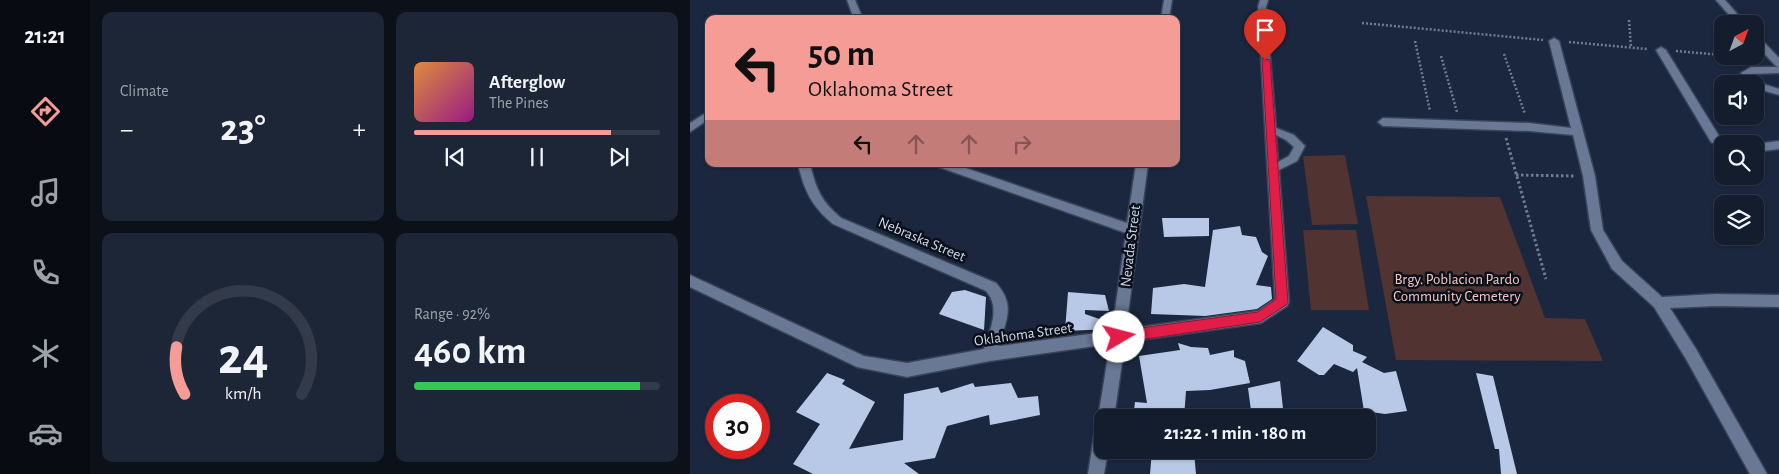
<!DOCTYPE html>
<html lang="en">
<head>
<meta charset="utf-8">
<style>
	body { margin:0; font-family:"Alegreya Sans",sans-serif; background:#1d2636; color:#f1f3f6; height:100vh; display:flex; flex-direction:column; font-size:19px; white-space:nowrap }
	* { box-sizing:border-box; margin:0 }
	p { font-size:16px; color:#9da2aa }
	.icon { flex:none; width:28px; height:28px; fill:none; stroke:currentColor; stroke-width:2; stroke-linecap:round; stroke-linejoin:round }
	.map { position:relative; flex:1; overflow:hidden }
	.drawer { display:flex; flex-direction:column; gap:12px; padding:12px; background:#0b1019; width:600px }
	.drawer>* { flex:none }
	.banner { position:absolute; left:15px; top:15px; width:475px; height:152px; border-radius:10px; box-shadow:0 1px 4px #0004,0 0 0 1px #333b4a; background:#f59c96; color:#111; overflow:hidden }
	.needle { width:32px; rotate:41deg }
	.controls { position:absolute; left:1024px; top:15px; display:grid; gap:10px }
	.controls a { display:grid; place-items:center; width:50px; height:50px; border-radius:10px; background:#141d2e; box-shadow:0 1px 4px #0004,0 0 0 1px #333b4a; font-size:25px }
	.speed { position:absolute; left:15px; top:394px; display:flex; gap:10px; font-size:25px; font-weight:700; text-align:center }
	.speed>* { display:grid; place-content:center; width:65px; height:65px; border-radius:50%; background:#141d2e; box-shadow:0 1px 4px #0004,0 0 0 1px #333b4a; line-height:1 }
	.speed .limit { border:8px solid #d22; background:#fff; color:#111 }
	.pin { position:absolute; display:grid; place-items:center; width:42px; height:42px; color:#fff; margin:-51px -21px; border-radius:50% 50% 50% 0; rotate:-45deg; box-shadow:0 0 5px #0007 }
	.pin .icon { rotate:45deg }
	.me { position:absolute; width:55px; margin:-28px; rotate:82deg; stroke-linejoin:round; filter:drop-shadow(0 0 4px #0008) }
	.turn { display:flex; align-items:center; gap:18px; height:105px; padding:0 20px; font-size:22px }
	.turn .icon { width:65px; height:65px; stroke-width:2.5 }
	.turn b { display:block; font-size:35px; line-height:42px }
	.lanes { display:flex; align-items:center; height:48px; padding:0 20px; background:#0003; justify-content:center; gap:25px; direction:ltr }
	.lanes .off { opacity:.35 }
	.big { font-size:38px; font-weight:700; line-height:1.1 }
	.drawer .tile { flex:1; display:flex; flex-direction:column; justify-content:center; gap:8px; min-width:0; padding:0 18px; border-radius:10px; background:#1d2636 }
	.drawer .dial { align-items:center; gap:0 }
	.dial svg { height:130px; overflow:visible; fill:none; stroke:#333b4a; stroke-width:7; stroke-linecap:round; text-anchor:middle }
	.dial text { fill:#f1f3f6; stroke:none }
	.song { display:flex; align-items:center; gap:15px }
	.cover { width:60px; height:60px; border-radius:8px; background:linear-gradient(135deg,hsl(30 70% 55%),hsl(310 70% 35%)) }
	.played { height:5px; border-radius:2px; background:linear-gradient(90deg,#f59c96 80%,#333b4a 80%) }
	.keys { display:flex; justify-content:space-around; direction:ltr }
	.heat { display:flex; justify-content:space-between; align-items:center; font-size:28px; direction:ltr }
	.charge { height:8px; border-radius:4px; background:linear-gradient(90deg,#34c759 92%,#333b4a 0) }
	.drawer .tiles { flex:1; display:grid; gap:12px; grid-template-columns:repeat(2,1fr) }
	.trip { position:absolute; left:404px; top:409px; width:282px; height:50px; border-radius:10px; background:#141d2e; box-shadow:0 1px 4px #0004,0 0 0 1px #333b4a; font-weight:700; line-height:50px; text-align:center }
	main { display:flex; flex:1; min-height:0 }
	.dock { display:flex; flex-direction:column; width:90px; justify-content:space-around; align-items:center; background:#080c12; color:#9da2aa }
	.dock .icon { width:35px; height:35px }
	.dock .active { color:#f59c96 }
	.dock b { font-size:22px; color:#f1f3f6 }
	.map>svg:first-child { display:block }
</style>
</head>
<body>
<main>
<nav class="dock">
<b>21:21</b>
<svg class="icon active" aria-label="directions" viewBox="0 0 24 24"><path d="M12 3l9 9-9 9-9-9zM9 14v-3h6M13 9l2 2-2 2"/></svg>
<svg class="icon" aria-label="music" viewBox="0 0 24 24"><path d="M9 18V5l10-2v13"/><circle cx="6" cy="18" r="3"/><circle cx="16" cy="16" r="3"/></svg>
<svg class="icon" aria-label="phone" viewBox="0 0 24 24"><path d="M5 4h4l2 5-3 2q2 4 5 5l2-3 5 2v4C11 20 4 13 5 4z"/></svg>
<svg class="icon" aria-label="climate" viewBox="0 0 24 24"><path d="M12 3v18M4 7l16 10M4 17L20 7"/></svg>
<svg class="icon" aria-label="car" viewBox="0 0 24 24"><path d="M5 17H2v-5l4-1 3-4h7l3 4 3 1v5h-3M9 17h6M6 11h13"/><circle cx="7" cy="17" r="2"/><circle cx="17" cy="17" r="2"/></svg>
</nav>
<section class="drawer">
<div class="tiles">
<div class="tile"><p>Climate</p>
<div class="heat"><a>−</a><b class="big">23°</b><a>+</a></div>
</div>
<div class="tile">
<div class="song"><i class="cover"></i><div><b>Afterglow</b><p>The Pines</p></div></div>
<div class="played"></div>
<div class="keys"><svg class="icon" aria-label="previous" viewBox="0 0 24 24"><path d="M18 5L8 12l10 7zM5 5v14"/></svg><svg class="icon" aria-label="pause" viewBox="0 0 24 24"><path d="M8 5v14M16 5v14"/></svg><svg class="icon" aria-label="next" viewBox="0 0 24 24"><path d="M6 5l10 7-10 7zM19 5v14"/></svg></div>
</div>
<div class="tile dial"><svg viewBox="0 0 100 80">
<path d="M14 69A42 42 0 1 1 86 69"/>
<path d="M14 69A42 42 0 0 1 9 40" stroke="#f59c96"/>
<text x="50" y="56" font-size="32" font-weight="700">24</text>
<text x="50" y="72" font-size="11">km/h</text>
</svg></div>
<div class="tile"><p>Range · 92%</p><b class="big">460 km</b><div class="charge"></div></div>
</div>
</section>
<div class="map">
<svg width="1089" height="474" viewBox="0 0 1089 474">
	<rect width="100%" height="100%" fill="#1a273e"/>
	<g fill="#513432">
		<polygon points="655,155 668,224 622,225 613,156"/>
		<polygon points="676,196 810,197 855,318 895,319 913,361 706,360"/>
		<polygon points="613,230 666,230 679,310 621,310"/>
	</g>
	<g fill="#b7c9e7">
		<polygon points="472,218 519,218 519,236 474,237"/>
		<polygon points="550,226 552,235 566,237 572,252 578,256 566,285 581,287 582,299 567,309 515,316 461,314 463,288 494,284 515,287 523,230"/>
		<polygon points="275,290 296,297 294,330 249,314 262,292"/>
		<polygon points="378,292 415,295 419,311 395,310 395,314 421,323 420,329 375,331"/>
		<polygon points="633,327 663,345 663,351 677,357 672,362 694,373 706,371 717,411 695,414 674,411 667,368 663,372 644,364 634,375 629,375 607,361"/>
		<polygon points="488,343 501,347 518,348 520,355 544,350 544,357 555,361 560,383 520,390 496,391 494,418 443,418 445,402 457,403 449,356 490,350"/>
		<polygon points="137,373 155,380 152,384 185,402 159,449 213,440 214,394 248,387 251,393 283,383 285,387 321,383 328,398 348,396 350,415 300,425 299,415 257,426 245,458 214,463 229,474 123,474 103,464 130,424 106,412"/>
		<polygon points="786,373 803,376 827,474 811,474 809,449 805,449"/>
		<polygon points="590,381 594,418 562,418 558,388"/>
		<polygon points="462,450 504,452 506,474 460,474"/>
	</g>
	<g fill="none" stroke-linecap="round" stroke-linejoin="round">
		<g stroke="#394357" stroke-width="3">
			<g id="minor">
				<polygon points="157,0 165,0 173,19 164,19"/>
				<polygon points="474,0 482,0 479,19 471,19"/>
				<path d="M570 0H578L576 7 586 128 604 135 615 146 607 161 589 170 599 302 597 306 571 323 435 342 424 418H412V424L408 418 420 344 300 361 217 377 167 367 0 287V275L174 356 217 363 294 349C300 329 311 308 296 291L143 224C122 207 114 190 108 164H120C126 189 131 201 151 218L306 283C326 305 316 320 309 346L422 331 436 233 249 167 247 164H264L437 223 446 164H458L436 329 568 311 585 299 568 7ZM586 135 596 140 604 147 599 156 588 162Z"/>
				<polygon points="1026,0 1035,0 1056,24 1047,24"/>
				<polygon points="1065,35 1068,36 1089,58 1089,67 1086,66 1065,44"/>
				<polygon points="864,38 869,41 905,176 913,230 932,261 972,297 1026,294 1089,295 1089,307 1026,306 980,308 1006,349 1077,474 1060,474 996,359 964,307 922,269 901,230 893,176 883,135 839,131 693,126 688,122 693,118 839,123 881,128 859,41"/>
				<polygon points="971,47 976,50 1029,136 1038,144 1032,144 1032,148 1021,142 966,50"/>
				<polygon points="1061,67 1089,67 1089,73 1061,74 1073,84 1089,89 1089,95 1065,88 1065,84 1058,83 1051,73"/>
				<polygon points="19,111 19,119 0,132 0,123"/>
				<polygon points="1089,141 1089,149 1065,152 1065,144"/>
				<polygon points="412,428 412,450 418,450 414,474 398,474 404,436 406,430"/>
			</g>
		</g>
		<g stroke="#707b8f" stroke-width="2.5" stroke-dasharray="2 2" stroke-linecap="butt">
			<polyline points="939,20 941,47"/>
			<polyline points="672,23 853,40"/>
			<polyline points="725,41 740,111"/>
			<polyline points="879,42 957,49"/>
			<polyline points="986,51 1032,55"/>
			<polyline points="814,54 835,114"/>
			<polyline points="751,56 767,112"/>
			<polyline points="1048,56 1059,57"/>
		</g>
		<g stroke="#707b8f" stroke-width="3" stroke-dasharray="2.5 2.5" stroke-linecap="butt">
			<polyline points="816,138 856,279"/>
			<polyline points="826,175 886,176"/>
		</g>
		<use href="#minor" fill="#697894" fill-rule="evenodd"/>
	</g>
	<polygon fill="#e11d48" stroke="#92132f" points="572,58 580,60 598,302 596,305 570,322 429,343 424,341 423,337 424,333 429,331 568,312 586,299"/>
	<g text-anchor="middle" stroke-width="5" stroke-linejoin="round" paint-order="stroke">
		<g font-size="15" fill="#ced7e7" stroke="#0a101a">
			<text transform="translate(232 239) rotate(23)" y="5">Nebraska Street</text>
			<text transform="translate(440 246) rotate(-83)" y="5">Nevada Street</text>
			<text transform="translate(333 334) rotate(-8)" y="5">Oklahoma Street</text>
		</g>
		<g font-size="15" fill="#f7c5c1" stroke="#0a101a">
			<text x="767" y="284">Brgy. Poblacion Pardo<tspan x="767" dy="17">Community Cemetery</tspan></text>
		</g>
	</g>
</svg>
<div class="controls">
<a><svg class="needle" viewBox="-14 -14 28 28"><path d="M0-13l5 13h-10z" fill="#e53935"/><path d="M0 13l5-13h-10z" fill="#9da2aa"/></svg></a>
<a><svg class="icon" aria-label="sound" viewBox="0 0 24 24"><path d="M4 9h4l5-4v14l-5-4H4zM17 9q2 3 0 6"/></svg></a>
<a><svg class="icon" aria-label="search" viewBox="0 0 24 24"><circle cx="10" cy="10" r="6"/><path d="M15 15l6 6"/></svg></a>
<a><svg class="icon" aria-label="layers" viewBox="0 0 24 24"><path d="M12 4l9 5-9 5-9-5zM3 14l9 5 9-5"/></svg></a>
</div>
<div class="speed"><div class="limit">30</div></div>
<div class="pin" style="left:575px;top:60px;background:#d93025"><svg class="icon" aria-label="arrive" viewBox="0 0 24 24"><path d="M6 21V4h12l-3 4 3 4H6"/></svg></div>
<svg class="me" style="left:429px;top:337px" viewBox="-20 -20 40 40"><circle r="19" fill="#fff"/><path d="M0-13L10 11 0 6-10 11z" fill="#e11d48"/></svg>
<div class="trip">21:22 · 1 min · 180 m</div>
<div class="banner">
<div class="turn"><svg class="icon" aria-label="left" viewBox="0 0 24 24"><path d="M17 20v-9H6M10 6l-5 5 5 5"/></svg><div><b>50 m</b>Oklahoma Street</div></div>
<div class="lanes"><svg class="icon" aria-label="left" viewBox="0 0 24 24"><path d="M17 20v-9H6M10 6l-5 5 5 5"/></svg><svg class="icon off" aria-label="ahead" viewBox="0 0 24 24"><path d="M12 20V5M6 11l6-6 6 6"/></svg><svg class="icon off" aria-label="ahead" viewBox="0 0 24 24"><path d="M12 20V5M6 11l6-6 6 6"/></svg><svg class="icon off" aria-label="right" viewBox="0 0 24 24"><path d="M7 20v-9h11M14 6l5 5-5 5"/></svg></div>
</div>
</div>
</main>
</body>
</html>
